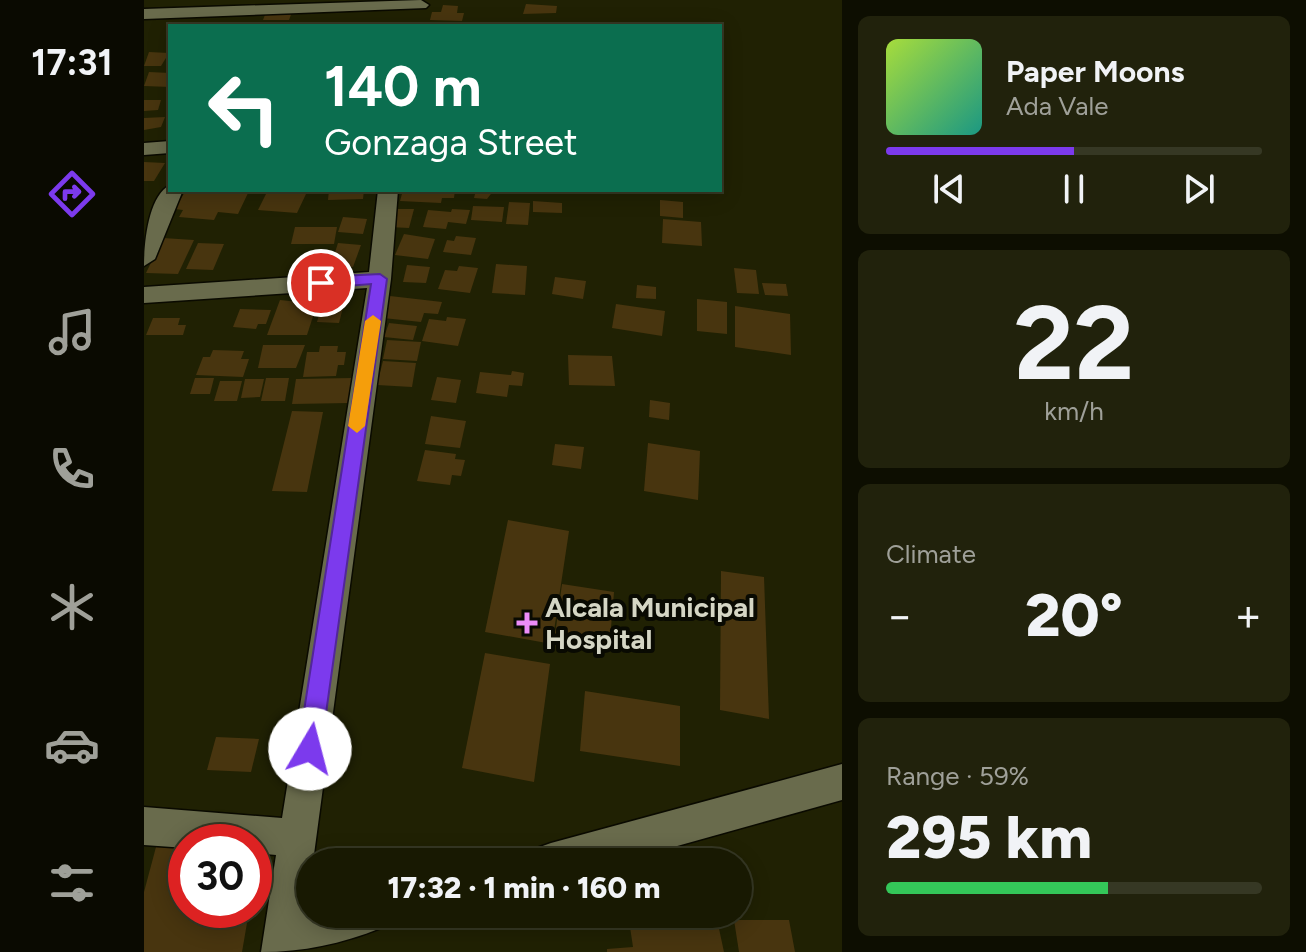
<!DOCTYPE html>
<html lang="en">
<head>
<meta charset="utf-8">
<style>
	body { margin:0; font-family:Figtree,sans-serif; background:#21220c; color:#f1f3f6; height:100vh; display:flex; flex-direction:column; font-size:30px; white-space:nowrap }
	* { box-sizing:border-box; margin:0 }
	p { font-size:26px; color:#9fa099 }
	.icon { flex:none; width:44px; height:44px; fill:none; stroke:currentColor; stroke-width:2; stroke-linecap:round; stroke-linejoin:round }
	.map { position:relative; flex:1; overflow:hidden }
	.sheet { display:flex; flex-direction:column; gap:16px; padding:16px; background:#0d0e01; width:464px }
	.sheet>* { flex:none }
	.banner { position:absolute; left:24px; top:24px; width:554px; height:168px; border-radius:0px; box-shadow:0 4px 20px #0003,0 0 0 2px #363824; background:#0b6e4f; color:#fff; overflow:hidden }
	.speed { position:absolute; left:24px; top:824px; display:flex; gap:16px; font-size:40px; font-weight:700; text-align:center }
	.speed>* { display:grid; place-content:center; width:104px; height:104px; border-radius:50%; background:#181902; box-shadow:0 4px 20px #0003,0 0 0 2px #363824; line-height:1 }
	.speed .limit { border:12px solid #d22; background:#fff; color:#111 }
	.pin { position:absolute; display:grid; place-items:center; width:68px; height:68px; color:#fff; margin:-34px; border:4px solid #fff; border-radius:50%; box-shadow:0 2px 8px #0007 }
	.me { position:absolute; width:88px; margin:-44px; rotate:8deg; stroke-linejoin:round; filter:drop-shadow(0 0 6px #0008) }
	.turn { display:flex; align-items:center; gap:28px; height:168px; padding:0 24px; font-size:36px }
	.turn .icon { width:104px; height:104px; stroke-width:2.5 }
	.turn b { display:block; font-size:56px; line-height:68px }
	.big { font-size:60px; font-weight:800; line-height:1.1 }
	.sheet .widget { flex:1; display:flex; flex-direction:column; justify-content:center; gap:12px; min-width:0; padding:0 28px; border-radius:12px; background:#21220c }
	.sheet .dial { align-items:center; gap:0 }
	.dial b { font-size:104px; line-height:1 }
	.song { display:flex; align-items:center; gap:24px }
	.cover { width:96px; height:96px; border-radius:12px; background:linear-gradient(135deg,hsl(80 70% 55%),hsl(170 70% 35%)) }
	.played { height:8px; border-radius:4px; background:linear-gradient(90deg,#7c3aed 50%,#363824 50%) }
	.keys { display:flex; justify-content:space-around; direction:ltr }
	.heat { display:flex; justify-content:space-between; align-items:center; font-size:44px; direction:ltr }
	.charge { height:12px; border-radius:6px; background:linear-gradient(90deg,#34c759 59%,#363824 0) }
	.trip { position:absolute; left:152px; top:848px; width:456px; height:80px; border-radius:40px; background:#181902; box-shadow:0 4px 20px #0003,0 0 0 2px #363824; font-weight:800; line-height:80px; text-align:center }
	main { display:flex; flex:1; min-height:0 }
	.dock { display:flex; flex-direction:column; width:144px; justify-content:space-around; align-items:center; background:#0a0a01; color:#9fa099 }
	.dock .icon { width:56px; height:56px }
	.dock .selected { color:#7c3aed }
	.dock b { font-size:36px; color:#f1f3f6 }
	.map>svg:first-child { display:block }
</style>
</head>
<body>
<main>
<nav class="dock">
<b>17:31</b>
<svg class="icon selected" aria-label="directions" viewBox="0 0 24 24"><path d="M12 3l9 9-9 9-9-9zM9 14v-3h6M13 9l2 2-2 2"/></svg>
<svg class="icon" aria-label="music" viewBox="0 0 24 24"><path d="M9 18V5l10-2v13"/><circle cx="6" cy="18" r="3"/><circle cx="16" cy="16" r="3"/></svg>
<svg class="icon" aria-label="phone" viewBox="0 0 24 24"><path d="M5 4h4l2 5-3 2q2 4 5 5l2-3 5 2v4C11 20 4 13 5 4z"/></svg>
<svg class="icon" aria-label="climate" viewBox="0 0 24 24"><path d="M12 3v18M4 7l16 10M4 17L20 7"/></svg>
<svg class="icon" aria-label="car" viewBox="0 0 24 24"><path d="M5 17H2v-5l4-1 3-4h7l3 4 3 1v5h-3M9 17h6M6 11h13"/><circle cx="7" cy="17" r="2"/><circle cx="17" cy="17" r="2"/></svg>
<svg class="icon" aria-label="filters" viewBox="0 0 24 24"><path d="M4 7h16M4 17h16"/><circle cx="9" cy="7" r="2"/><circle cx="15" cy="17" r="2"/></svg>
</nav>
<div class="map">
<svg width="698" height="952" viewBox="0 0 698 952">
	<rect width="100%" height="100%" fill="#202103"/>
	<g fill="#48350f">
		<polygon points="382,4 413,6 412,13 379,14"/>
		<polygon points="299,5 314,6 313,13 320,13 318,21 286,20 288,12 297,12"/>
		<polygon points="122,12 148,12 145,20 119,20"/>
		<polygon points="5,52 25,53 17,66 0,66"/>
		<polygon points="5,72 26,73 26,87 0,86"/>
		<polygon points="0,100 17,100 14,110 0,111"/>
		<polygon points="21,117 17,127 0,130 0,118"/>
		<polygon points="0,162 21,163 10,181 0,181"/>
		<polygon points="42,190 87,190 105,191 94,214 74,212 70,220 35,217 39,210 31,209"/>
		<polygon points="135,190 171,190 169,194 162,194 153,213 114,210 123,192"/>
		<polygon points="185,190 220,190 219,199 184,200"/>
		<polygon points="259,190 311,190 310,198 298,198 297,203 256,201"/>
		<polygon points="322,190 350,190 343,199 330,198 331,194 321,193"/>
		<polygon points="516,200 539,202 539,218 516,216"/>
		<polygon points="389,201 418,203 418,213 389,212"/>
		<polygon points="365,202 386,203 384,225 362,224"/>
		<polygon points="329,206 360,207 358,222 327,220"/>
		<polygon points="249,209 270,209 265,228 245,227"/>
		<polygon points="308,209 326,210 322,224 304,222 302,229 279,227 284,210 307,212"/>
		<polygon points="199,217 223,219 219,234 194,232"/>
		<polygon points="519,219 557,222 558,246 518,243"/>
		<polygon points="151,227 193,227 190,244 147,244"/>
		<polygon points="260,234 291,239 284,259 251,255"/>
		<polygon points="312,236 332,238 327,255 299,252 303,240 310,241"/>
		<polygon points="19,238 50,240 34,274 2,273"/>
		<polygon points="54,243 80,244 69,270 42,269"/>
		<polygon points="194,243 217,245 209,267 187,265"/>
		<polygon points="352,264 383,266 381,295 348,293"/>
		<polygon points="263,265 286,267 282,283 259,282"/>
		<polygon points="315,266 334,268 326,293 294,289 301,270 313,271"/>
		<polygon points="590,268 612,270 615,294 593,293"/>
		<polygon points="411,277 442,281 439,299 408,294"/>
		<polygon points="618,283 642,284 644,296 621,295"/>
		<polygon points="493,285 512,287 512,299 492,298"/>
		<polygon points="180,296 202,296 195,323 173,322"/>
		<polygon points="246,296 298,302 294,314 280,313 277,322 239,318"/>
		<polygon points="553,299 583,302 583,334 553,331"/>
		<polygon points="136,300 173,304 163,335 123,335"/>
		<polygon points="472,304 521,311 518,336 468,328"/>
		<polygon points="591,306 646,314 647,355 591,347"/>
		<polygon points="96,309 127,310 122,324 114,324 112,329 89,327"/>
		<polygon points="303,317 322,319 314,346 278,341 285,319 302,321"/>
		<polygon points="9,318 36,318 34,325 42,325 39,335 2,335"/>
		<polygon points="245,323 273,326 269,340 240,337"/>
		<polygon points="243,340 277,342 273,361 239,359"/>
		<polygon points="119,345 161,345 152,368 114,368"/>
		<polygon points="176,346 194,346 193,352 202,352 200,365 194,365 192,376 159,377 163,352 175,352"/>
		<polygon points="69,350 100,351 97,359 105,359 99,377 52,375 59,357 66,357"/>
		<polygon points="424,355 468,356 471,386 425,385"/>
		<polygon points="239,361 272,363 268,387 233,385"/>
		<polygon points="368,371 380,373 378,386 365,385 363,397 332,393 336,372 367,375"/>
		<polygon points="293,377 317,380 312,403 287,400"/>
		<polygon points="51,378 70,378 66,394 46,394"/>
		<polygon points="122,378 145,378 141,401 117,401"/>
		<polygon points="208,378 205,403 148,404 152,379"/>
		<polygon points="101,379 120,379 116,397 97,398"/>
		<polygon points="76,381 98,381 93,401 70,401"/>
		<polygon points="506,400 526,403 525,420 505,417"/>
		<polygon points="148,411 179,412 163,492 128,491"/>
		<polygon points="287,416 322,421 316,448 281,444"/>
		<polygon points="504,443 556,451 554,500 500,491"/>
		<polygon points="411,444 440,447 437,469 408,465"/>
		<polygon points="281,450 312,454 311,459 321,460 317,476 308,475 306,485 273,481"/>
		<polygon points="364,520 425,531 408,644 341,632"/>
		<polygon points="577,571 620,577 625,719 576,710"/>
		<polygon points="418,584 470,592 465,651 410,642"/>
		<polygon points="341,653 406,664 390,782 318,768"/>
		<polygon points="441,691 536,706 536,766 436,751"/>
		<polygon points="72,737 115,739 107,772 63,770"/>
		<polygon points="12,847 42,848 42,910 98,910 96,923 103,923 98,952 0,952 0,892"/>
		<polygon points="510,914 553,914 555,926 574,924 580,952 463,952 463,949 489,947 486,927"/>
		<polygon points="590,920 645,920 651,952 595,952"/>
	</g>
	<g fill="none" stroke-linecap="round" stroke-linejoin="round">
		<g stroke="#0a0a00" stroke-width="3">
			<g id="minor">
				<polygon points="277,0 285,5 282,8 0,19 0,9"/>
				<polygon points="26,141 26,153 0,155 0,143"/>
				<path d="M26 185V190H39L11 259 0 266C0 244 4 196 26 185Z"/>
				<path d="M234 190H254L247 279 169 862H166L163 911 243 914 237 928C197 944 159 952 117 952L132 855 110 853V842H42V848L0 845V807L138 818 223 288 0 303V287L225 272Z"/>
				<polygon points="698,764 698,800 476,862 388,862 393,848 407,843"/>
			</g>
		</g>
		<use href="#minor" fill="#696b4c" fill-rule="evenodd"/>
	</g>
	<polygon fill="#7c3aed" stroke="#51269a" stroke-width="2" points="236,274 243,279 177,749 174,757 166,761 158,757 154,749 227,284 177,288 169,283 177,277"/>
	<polygon fill="#f59e0b" points="229,315 237,321 221,426 213,433 204,426 221,321"/>
	<path fill="#ed8cf9" stroke="#090a02" stroke-width="3" d="M379 611h8v8h8v8h-8v8h-8v-8h-8v-8h8z"/>
	<g text-anchor="middle" stroke-width="8" stroke-linejoin="round" paint-order="stroke">
		<g font-size="28" font-weight="bold" fill="#d5d6c5" stroke="#090a02" text-anchor="start">
			<text x="401" y="617">Alcala Municipal<tspan x="401" dy="32">Hospital</tspan></text>
		</g>
	</g>
</svg>
<div class="speed"><div class="limit">30</div></div>
<div class="pin" style="left:177px;top:283px;background:#d93025"><svg class="icon" aria-label="arrive" viewBox="0 0 24 24"><path d="M6 21V4h12l-3 4 3 4H6"/></svg></div>
<svg class="me" style="left:166px;top:749px" viewBox="-20 -20 40 40"><circle r="19" fill="#fff"/><path d="M0-13L10 11 0 6-10 11z" fill="#7c3aed"/></svg>
<div class="trip">17:32 · 1 min · 160 m</div>
<div class="banner">
<div class="turn"><svg class="icon" aria-label="left" viewBox="0 0 24 24"><path d="M17 20v-9H6M10 6l-5 5 5 5"/></svg><div><b>140 m</b>Gonzaga Street</div></div>
</div>
</div>
<section class="sheet">
<div class="widget">
<div class="song"><i class="cover"></i><div><b>Paper Moons</b><p>Ada Vale</p></div></div>
<div class="played"></div>
<div class="keys"><svg class="icon" aria-label="previous" viewBox="0 0 24 24"><path d="M18 5L8 12l10 7zM5 5v14"/></svg><svg class="icon" aria-label="pause" viewBox="0 0 24 24"><path d="M8 5v14M16 5v14"/></svg><svg class="icon" aria-label="next" viewBox="0 0 24 24"><path d="M6 5l10 7-10 7zM19 5v14"/></svg></div>
</div>
<div class="widget dial"><b>22</b><p>km/h</p></div>
<div class="widget"><p>Climate</p>
<div class="heat"><a>−</a><b class="big">20°</b><a>+</a></div>
</div>
<div class="widget"><p>Range · 59%</p><b class="big">295 km</b><div class="charge"></div></div>
</section>
</main>
</body>
</html>
